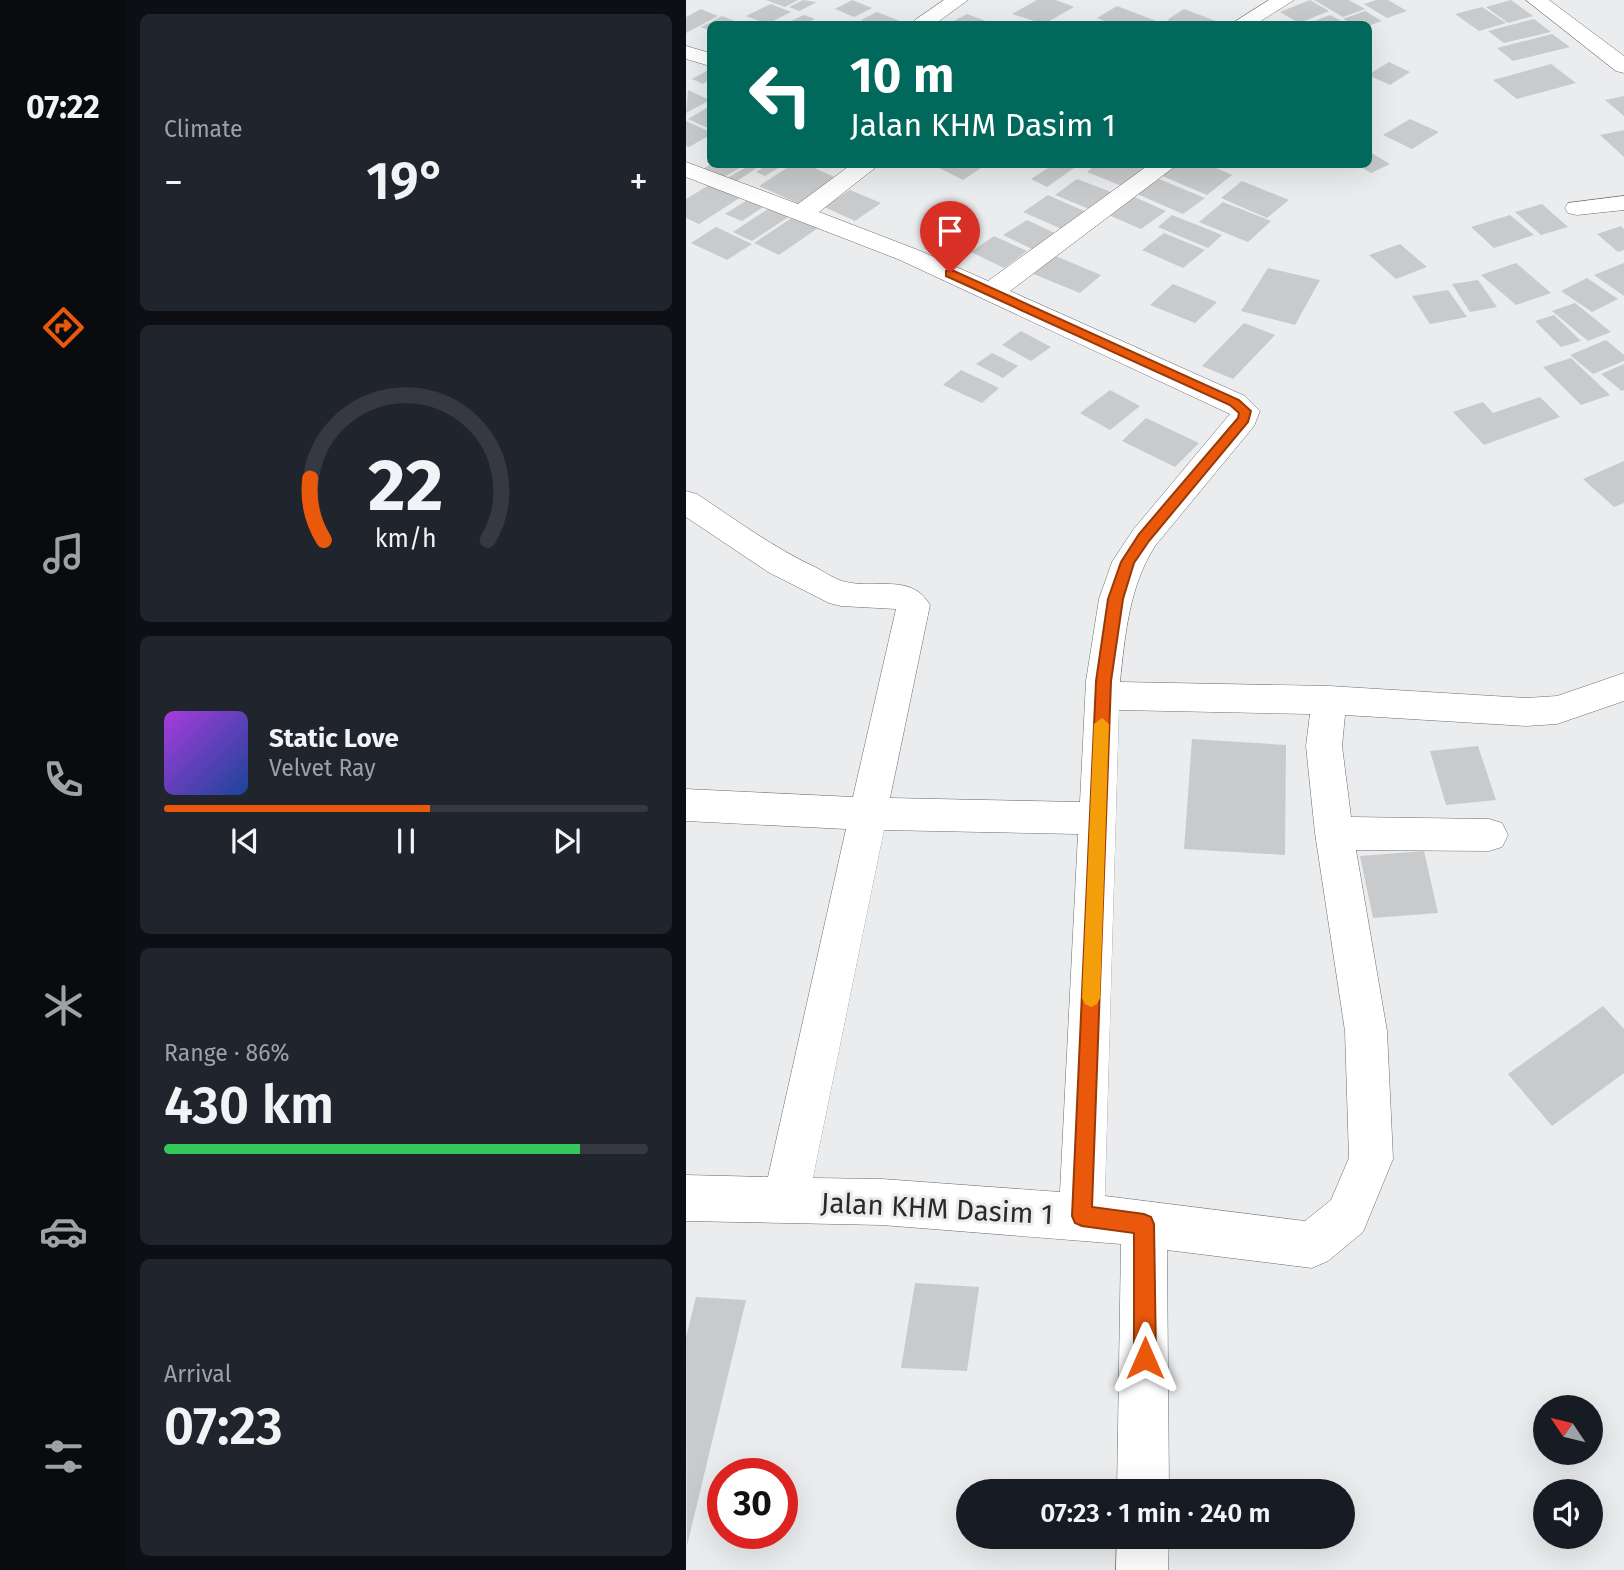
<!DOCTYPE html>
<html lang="en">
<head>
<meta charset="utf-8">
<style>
	body { margin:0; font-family:"Fira Sans",sans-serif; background:#20242c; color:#f1f3f6; height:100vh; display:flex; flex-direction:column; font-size:26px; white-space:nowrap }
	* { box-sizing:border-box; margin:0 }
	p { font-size:23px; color:#9ea1a6 }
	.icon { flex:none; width:38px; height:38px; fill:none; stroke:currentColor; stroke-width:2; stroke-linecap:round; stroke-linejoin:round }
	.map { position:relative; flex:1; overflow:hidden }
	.side { display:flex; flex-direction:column; gap:14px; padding:14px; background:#0d0f14; width:560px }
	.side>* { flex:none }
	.banner { position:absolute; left:21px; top:21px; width:665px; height:147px; border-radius:10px; box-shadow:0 7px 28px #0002; background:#00695c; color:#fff; overflow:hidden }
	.needle { width:46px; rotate:305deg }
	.buttons { position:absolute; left:847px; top:1395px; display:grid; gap:14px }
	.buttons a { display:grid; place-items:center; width:70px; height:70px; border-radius:50%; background:#171b24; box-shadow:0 7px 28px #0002; font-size:35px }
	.speed { position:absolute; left:21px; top:1458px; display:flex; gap:14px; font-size:35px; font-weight:700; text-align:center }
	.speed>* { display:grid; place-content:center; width:91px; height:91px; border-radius:50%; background:#171b24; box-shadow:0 7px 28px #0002; line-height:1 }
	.speed .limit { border:10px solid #d22; background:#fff; color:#111 }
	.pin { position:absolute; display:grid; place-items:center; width:60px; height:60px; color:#fff; margin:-72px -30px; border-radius:50% 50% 50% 0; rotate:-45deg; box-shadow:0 0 7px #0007 }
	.pin .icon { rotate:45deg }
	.me { position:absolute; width:77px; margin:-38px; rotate:0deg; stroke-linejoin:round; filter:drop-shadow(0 0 5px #0008) }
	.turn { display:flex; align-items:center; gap:24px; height:147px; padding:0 28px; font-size:32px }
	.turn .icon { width:91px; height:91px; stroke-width:2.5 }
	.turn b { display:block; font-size:49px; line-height:60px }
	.big { font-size:52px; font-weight:600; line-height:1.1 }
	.side .card { flex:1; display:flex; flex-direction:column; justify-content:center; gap:10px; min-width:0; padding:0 24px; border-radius:10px; background:#20242c }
	.side .dial { align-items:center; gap:0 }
	.dial svg { height:182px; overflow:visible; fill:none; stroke:#363941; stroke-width:7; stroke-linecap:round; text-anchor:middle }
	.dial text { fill:#f1f3f6; stroke:none }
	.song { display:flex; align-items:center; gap:21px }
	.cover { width:84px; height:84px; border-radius:10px; background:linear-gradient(135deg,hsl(280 70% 55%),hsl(220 70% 35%)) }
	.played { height:7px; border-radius:4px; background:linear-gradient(90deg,#ea580c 55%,#363941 55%) }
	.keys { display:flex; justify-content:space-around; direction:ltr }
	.heat { display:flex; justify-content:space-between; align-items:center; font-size:38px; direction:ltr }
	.charge { height:10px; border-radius:5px; background:linear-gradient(90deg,#34c759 86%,#363941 0) }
	.trip { position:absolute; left:270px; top:1479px; width:399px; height:70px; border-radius:35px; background:#171b24; box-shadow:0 7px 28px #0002; font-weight:600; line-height:70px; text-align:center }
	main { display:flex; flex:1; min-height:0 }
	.menu { display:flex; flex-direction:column; width:126px; justify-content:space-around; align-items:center; background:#090b0e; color:#9ea1a6 }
	.menu .icon { width:49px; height:49px }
	.menu .on { color:#ea580c }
	.menu b { font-size:32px; color:#f1f3f6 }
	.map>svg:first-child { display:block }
</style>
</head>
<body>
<main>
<nav class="menu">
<b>07:22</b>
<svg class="icon on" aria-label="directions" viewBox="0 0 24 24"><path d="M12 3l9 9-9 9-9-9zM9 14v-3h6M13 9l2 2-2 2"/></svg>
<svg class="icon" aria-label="music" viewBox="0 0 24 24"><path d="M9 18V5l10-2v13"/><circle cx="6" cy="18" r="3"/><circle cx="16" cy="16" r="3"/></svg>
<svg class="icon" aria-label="phone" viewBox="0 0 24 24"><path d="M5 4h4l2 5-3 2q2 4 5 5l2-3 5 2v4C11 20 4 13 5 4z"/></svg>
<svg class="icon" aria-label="climate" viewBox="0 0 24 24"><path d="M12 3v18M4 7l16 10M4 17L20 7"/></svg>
<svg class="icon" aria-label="car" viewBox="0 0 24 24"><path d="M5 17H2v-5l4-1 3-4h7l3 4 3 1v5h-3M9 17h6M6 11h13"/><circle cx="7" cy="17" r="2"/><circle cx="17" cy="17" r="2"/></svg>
<svg class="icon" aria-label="filters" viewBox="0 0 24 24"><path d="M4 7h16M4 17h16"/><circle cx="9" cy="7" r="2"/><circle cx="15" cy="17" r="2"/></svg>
</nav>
<section class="side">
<div class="card"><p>Climate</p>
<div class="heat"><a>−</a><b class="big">19°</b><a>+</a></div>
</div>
<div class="card dial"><svg viewBox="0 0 100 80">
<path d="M14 69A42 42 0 1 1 86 69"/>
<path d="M14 69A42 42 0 0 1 8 42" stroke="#ea580c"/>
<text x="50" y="56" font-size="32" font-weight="700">22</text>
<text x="50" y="72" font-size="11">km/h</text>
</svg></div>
<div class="card">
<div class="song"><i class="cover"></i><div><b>Static Love</b><p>Velvet Ray</p></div></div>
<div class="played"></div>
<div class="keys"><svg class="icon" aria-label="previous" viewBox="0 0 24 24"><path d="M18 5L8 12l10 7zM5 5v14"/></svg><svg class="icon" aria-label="pause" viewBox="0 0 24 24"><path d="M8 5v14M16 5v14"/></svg><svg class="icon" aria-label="next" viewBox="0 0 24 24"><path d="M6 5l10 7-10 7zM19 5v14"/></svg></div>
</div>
<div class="card"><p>Range · 86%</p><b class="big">430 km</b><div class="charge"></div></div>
<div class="card"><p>Arrival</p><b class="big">07:23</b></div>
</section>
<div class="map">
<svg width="938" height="1570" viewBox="0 0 938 1570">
	<rect width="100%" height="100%" fill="#ebecee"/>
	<g fill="#c9cacc">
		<polygon points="80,0 112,0 99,7"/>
		<polygon points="117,0 131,2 113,11 103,7"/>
		<polygon points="166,0 186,8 168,17 149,9"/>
		<polygon points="351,0 370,0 388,7 358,24 326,14"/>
		<polygon points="624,0 643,11 613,23 594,12"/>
		<polygon points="628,0 663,0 679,9 657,17"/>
		<polygon points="690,0 702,0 721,11 701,18 678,4"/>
		<polygon points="825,0 847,16 822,23 800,7"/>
		<polygon points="85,4 105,12 81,24 60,16"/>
		<polygon points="431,6 478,24 427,24 411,18"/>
		<polygon points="796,7 820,23 793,31 769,14"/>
		<polygon points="15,9 32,16 0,33 0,17"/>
		<polygon points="498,9 535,23 493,24 481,20"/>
		<polygon points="679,11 696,21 682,26 666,24 657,19"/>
		<polygon points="191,12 221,24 185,24 175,20"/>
		<polygon points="281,14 308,24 262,24"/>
		<polygon points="118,15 129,19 118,24 98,24"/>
		<polygon points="644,15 661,24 621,24"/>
		<polygon points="36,16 56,24 24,24 24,31 15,27"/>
		<polygon points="848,19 865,32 818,43 802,31"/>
		<polygon points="866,34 884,47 827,61 811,48"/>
		<polygon points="703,62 724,72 704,85 682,75"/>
		<polygon points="865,64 890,83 831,99 807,80"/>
		<polygon points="24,69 24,79 17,84 6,79"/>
		<polygon points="2,90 24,100 0,113"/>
		<polygon points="938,96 938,116 919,100"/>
		<polygon points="24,106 24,129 2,119"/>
		<polygon points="724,119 753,132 726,149 697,135"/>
		<polygon points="0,121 24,132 24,135 3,147 0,146"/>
		<polygon points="938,130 938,157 914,135"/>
		<polygon points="682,151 704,164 685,173 670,164 682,164"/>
		<polygon points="25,164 54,164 57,166 31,181 12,172"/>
		<polygon points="59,164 77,164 43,186 35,182 62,166"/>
		<polygon points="82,164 99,164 79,176 70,172"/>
		<polygon points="107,164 120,164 157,181 118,206 73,186"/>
		<polygon points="245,164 301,164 277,180"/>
		<polygon points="368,164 380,164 388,168 361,187 345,179"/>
		<polygon points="411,164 451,164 461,168 438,187 401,172"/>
		<polygon points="488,164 521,164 546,175 521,195 474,175"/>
		<polygon points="391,179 425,192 403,209 369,195"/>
		<polygon points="473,179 519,198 497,214 451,194"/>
		<polygon points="556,181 603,200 581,218 535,198"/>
		<polygon points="25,184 55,197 13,224 0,218 0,199"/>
		<polygon points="164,190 195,203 169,221 138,207"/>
		<polygon points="362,195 405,214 380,231 337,212"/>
		<polygon points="444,195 480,211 455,229 418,213"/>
		<polygon points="66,197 82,204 56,221 39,214"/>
		<polygon points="537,202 585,221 562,242 513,222"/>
		<polygon points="856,204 882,227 855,235 829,212"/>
		<polygon points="88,205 107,214 66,241 47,232"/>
		<polygon points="110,215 135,226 93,255 68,243"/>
		<polygon points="486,215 536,235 522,248 472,227"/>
		<polygon points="824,215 848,235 808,248 785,227"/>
		<polygon points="341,220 373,235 350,251 317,235"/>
		<polygon points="935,226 938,229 938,250 932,252 911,234"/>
		<polygon points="30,227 66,244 41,260 5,243"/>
		<polygon points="478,233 519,250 497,268 456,250"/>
		<polygon points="308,236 341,251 318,268 285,252"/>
		<polygon points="714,244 741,267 710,279 683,255"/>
		<polygon points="367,255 415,275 394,293 345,273"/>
		<polygon points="830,263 865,293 830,305 795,275"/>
		<polygon points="938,263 938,296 908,275"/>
		<polygon points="582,268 634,280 609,325 555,311"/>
		<polygon points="901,278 932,299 906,312 875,291"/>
		<polygon points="792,280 811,307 784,312 766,284"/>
		<polygon points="487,284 531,302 509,323 464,305"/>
		<polygon points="762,290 781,317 744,324 726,296"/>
		<polygon points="889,303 925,332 902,341 866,311"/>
		<polygon points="868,315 895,341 875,347 849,321"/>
		<polygon points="558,323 589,335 547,379 516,366"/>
		<polygon points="335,331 365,347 345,361 316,345"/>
		<polygon points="920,340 938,355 938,361 907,374 884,355"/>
		<polygon points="306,353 332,366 317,378 290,364"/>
		<polygon points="885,358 924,395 895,405 857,367"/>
		<polygon points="938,364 938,390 936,391 915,374"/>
		<polygon points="275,370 313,388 296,403 257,385"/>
		<polygon points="424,390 454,406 424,430 394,413"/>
		<polygon points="854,397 874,417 798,445 767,412 797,402 807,413"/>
		<polygon points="460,418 513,443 489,467 436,441"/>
		<polygon points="938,461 938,503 928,507 897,479"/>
		<polygon points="506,739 600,745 599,855 498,849"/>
		<polygon points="792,746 810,800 760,805 744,751"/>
		<polygon points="738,851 752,913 687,918 674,856"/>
		<polygon points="917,1006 938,1029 938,1073 866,1126 822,1074"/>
		<polygon points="229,1283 293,1287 281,1371 215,1368"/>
		<polygon points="10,1297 60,1300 1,1546 0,1337"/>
	</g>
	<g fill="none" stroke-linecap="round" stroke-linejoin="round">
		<g stroke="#6c6c6e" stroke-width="1">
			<g id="street">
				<polygon points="258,0 282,0 249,24 226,24 229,20"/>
				<polygon points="583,0 608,0 570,24 545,24"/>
				<polygon points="840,0 863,0 938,56 938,73 930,71"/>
				<polygon points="0,46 24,53 24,66 0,59"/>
				<path d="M0 162 112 204 166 164H194L133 212 232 250 302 281 464 164H492L324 291 559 396 574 411 568 426 469 546C443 587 439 635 434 682L643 686 840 698 871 696 938 673V701L871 724 840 726 659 715 656 746 665 817 803 819 816 823 822 835 816 847 803 851 670 850 701 1031 707 1159 677 1232 642 1261 626 1268 481 1250 483 1491H431L435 1244 196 1225 0 1221V1175L82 1177 160 829 0 821V789L167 797 210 609 155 606 143 603 82 572 0 517V491L11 494C50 520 88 548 131 568 140 573 150 580 160 582 190 589 226 573 244 605L204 798 394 802 400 681 413 599 426 562 447 530 544 414 214 260 0 177ZM433 710 624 714 620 746 629 833 659 1031 663 1158 645 1200 619 1221 419 1196ZM198 830 392 834 374 1192 196 1179 127 1178Z"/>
				<polygon points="938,196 938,210 891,215 882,213 879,208 882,203"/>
				<polygon points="431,1536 483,1536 482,1570 430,1570"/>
			</g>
		</g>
		<use href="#street" fill="#fff" fill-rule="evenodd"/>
	</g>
	<polygon fill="#ea580c" stroke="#983908" stroke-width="2" points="260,271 268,271 553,400 565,411 562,422 463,541 448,563 437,599 425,681 406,1207 458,1214 465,1217 468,1224 470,1358 466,1365 459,1369 452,1365 448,1358 448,1233 396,1226 389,1223 386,1216 410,681 422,599 435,562 453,534 552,418 553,413 544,405 260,276"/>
	<polygon fill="#f59e0b" points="416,718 423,724 414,998 411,1004 405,1007 399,1004 396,998 408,724"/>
	<g text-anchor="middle" stroke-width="6" stroke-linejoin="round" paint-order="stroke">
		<g font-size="28" fill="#2a2a2b" stroke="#ebecee">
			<text transform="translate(251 1208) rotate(3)" y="10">Jalan KHM Dasim 1</text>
		</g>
	</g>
</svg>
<div class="buttons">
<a><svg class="needle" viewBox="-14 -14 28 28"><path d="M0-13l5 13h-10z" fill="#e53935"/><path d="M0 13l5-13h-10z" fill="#9ea1a6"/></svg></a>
<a><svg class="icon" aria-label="sound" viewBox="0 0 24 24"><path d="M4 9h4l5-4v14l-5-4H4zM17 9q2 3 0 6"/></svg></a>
</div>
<div class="speed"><div class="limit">30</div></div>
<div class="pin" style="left:264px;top:273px;background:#d93025"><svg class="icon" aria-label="arrive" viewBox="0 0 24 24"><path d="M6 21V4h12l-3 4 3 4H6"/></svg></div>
<svg class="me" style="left:459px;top:1358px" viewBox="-20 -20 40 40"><path d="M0-17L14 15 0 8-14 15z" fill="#ea580c" stroke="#fff" stroke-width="4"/></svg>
<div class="trip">07:23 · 1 min · 240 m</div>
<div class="banner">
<div class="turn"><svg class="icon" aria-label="left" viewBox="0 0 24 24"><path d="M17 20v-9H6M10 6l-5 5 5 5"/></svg><div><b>10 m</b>Jalan KHM Dasim 1</div></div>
</div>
</div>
</main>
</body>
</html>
